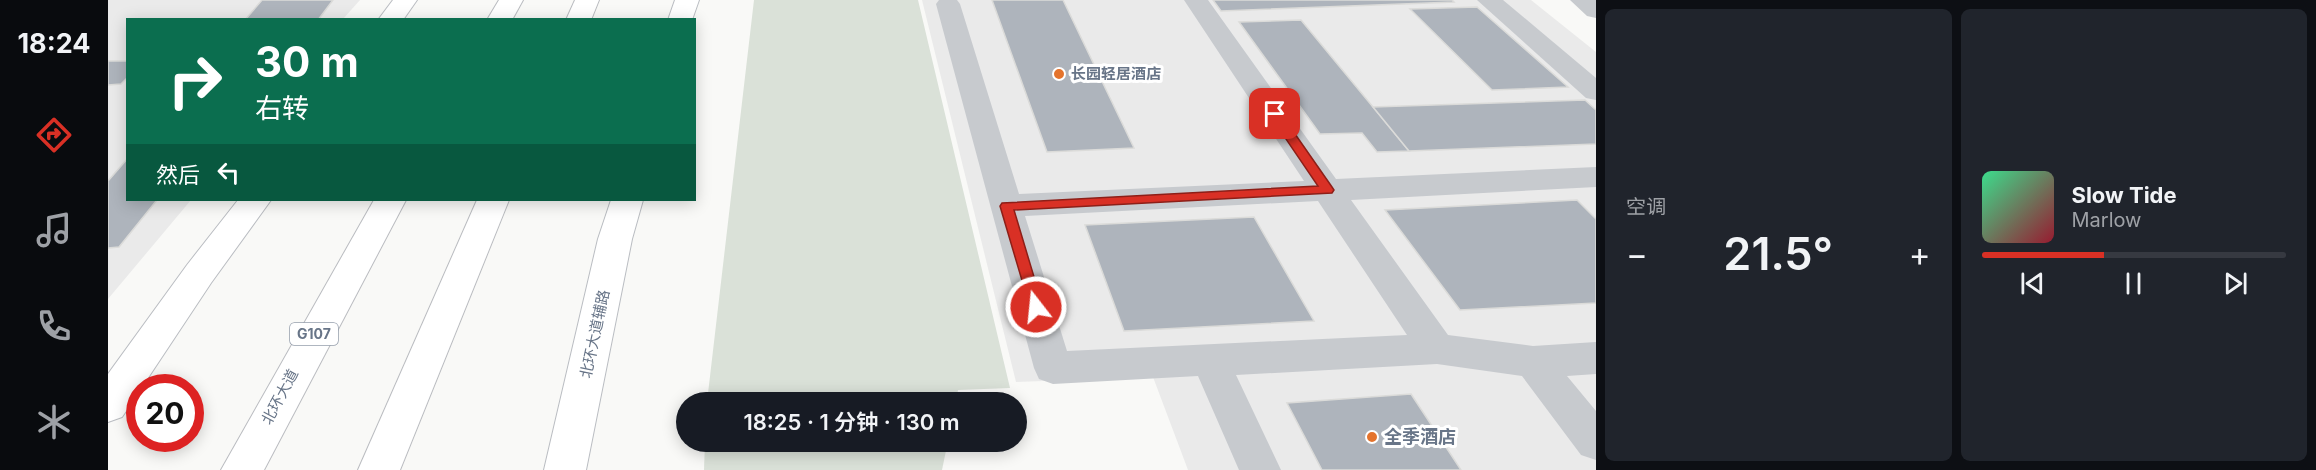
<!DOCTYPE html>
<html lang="zh">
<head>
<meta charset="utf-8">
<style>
	body { margin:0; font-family:Inter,"Noto Sans SC",sans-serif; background:#20242c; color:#f1f3f6; height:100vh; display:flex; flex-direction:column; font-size:22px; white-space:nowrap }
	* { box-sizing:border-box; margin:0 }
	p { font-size:20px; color:#9ea1a6 }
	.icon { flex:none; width:33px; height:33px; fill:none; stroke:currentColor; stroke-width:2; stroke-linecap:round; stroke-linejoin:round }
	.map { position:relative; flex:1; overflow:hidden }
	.panel { display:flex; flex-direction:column; gap:9px; padding:9px; background:#0d0f14; width:720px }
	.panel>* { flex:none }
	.banner { position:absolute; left:18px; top:18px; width:570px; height:183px; border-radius:0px; box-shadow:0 3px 15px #0003; background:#0b6e4f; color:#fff; overflow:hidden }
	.speed { position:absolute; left:18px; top:374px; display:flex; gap:12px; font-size:30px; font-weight:700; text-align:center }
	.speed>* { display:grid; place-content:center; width:78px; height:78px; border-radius:50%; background:#171b24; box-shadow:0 3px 15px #0003; line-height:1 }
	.speed .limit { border:9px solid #d22; background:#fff; color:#111 }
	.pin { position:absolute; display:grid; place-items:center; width:51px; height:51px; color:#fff; margin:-26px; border-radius:12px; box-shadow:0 3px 9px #0006 }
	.me { position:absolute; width:66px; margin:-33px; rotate:344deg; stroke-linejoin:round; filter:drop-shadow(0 0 4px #0008) }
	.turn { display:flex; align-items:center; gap:21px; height:126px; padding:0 30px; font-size:27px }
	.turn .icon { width:78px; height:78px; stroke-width:2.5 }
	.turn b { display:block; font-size:42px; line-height:51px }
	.then { display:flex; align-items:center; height:57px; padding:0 30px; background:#0003; gap:12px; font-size:22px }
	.big { font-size:45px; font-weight:600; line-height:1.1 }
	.panel .card { flex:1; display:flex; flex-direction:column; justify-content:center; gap:9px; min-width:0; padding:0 21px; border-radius:9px; background:#20242c }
	.song { display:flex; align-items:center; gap:18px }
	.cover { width:72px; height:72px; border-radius:9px; background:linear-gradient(135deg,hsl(150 70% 55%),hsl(350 70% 35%)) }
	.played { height:6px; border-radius:3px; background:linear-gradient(90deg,#d93025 40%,#363941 40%) }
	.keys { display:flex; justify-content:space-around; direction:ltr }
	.heat { display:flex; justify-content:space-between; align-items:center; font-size:33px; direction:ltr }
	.panel .tiles { flex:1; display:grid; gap:9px; grid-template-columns:repeat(2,1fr) }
	.trip { position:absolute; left:568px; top:392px; width:351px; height:60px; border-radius:30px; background:#171b24; box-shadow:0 3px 15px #0003; font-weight:600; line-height:60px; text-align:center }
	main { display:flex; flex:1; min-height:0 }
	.dock { display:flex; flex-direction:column; width:108px; justify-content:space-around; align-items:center; background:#090b0e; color:#9ea1a6 }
	.dock .icon { width:42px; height:42px }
	.dock .selected { color:#d93025 }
	.dock b { font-size:27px; color:#f1f3f6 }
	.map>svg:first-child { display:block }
</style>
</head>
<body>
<main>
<nav class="dock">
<b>18:24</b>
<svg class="icon selected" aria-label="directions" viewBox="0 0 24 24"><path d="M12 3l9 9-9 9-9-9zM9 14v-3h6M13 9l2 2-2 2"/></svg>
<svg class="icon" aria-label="music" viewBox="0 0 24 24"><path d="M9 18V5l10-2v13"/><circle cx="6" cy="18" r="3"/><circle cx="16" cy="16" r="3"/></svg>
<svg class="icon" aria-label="phone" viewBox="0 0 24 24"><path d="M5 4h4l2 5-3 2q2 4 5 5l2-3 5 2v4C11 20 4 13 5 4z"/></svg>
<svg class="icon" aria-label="climate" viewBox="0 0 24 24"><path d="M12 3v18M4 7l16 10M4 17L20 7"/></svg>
</nav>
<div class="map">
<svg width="1488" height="470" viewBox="0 0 1488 470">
	<rect width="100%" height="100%" fill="#f9f9f7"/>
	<g fill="#eaeaea">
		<polygon points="0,0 252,0 235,19 20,20 20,200 83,200 0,299"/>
		<polygon points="814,0 1423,0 1488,52 1488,470 1080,470 1045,377 908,382"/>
	</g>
	<g fill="#dae1d8">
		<polygon points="646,0 810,0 902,388 850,390 848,402 599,402"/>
		<polygon points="597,441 840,441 834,470 596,470"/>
	</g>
	<g fill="#aeb4bc" stroke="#dbdbd9" stroke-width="1.5">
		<polygon points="154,0 225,0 210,20 137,20"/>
		<polygon points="884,0 955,0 1026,148 939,152"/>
		<polygon points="1105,0 1344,0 1346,2 1113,11"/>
		<polygon points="1369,7 1460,87 1384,90 1302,9"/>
		<polygon points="1193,20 1265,107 1301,151 1269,152 1254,133 1212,134 1131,22"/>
		<polygon points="0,61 20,61 20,77 13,84 0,85"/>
		<polygon points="1477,100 1488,110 1488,144 1301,151 1265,107"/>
		<polygon points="20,158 20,200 49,200 11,247 0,248 0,181"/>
		<polygon points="1469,200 1488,219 1488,303 1352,310 1277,210"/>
		<polygon points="1146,217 1206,321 1016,331 977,225"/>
		<polygon points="1303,394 1353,470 1214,470 1179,403"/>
	</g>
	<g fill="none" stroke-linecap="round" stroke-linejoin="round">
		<g stroke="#babdc2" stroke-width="2">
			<g id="major">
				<polygon points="285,0 309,0 295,20 270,20"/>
				<polygon points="567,0 591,0 584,20 560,20"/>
				<polygon points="130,200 163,200 103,283 34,387 32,387 32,391 14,417 0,422 0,374 79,265"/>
				<polygon points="503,200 535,200 524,239 478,470 436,470 490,239"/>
			</g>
		</g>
		<g stroke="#babcc0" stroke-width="2">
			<g id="highway">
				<polygon points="391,0 415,0 404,20 379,20"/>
				<polygon points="467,0 491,0 483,20 458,20"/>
				<polygon points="266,200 298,200 156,470 113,470"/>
				<polygon points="369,200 401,200 292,470 250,470"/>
			</g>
		</g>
		<g fill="#c7cace" fill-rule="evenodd">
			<path d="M831 0H849L852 4 911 194 1196 181 1076 0H1100L1228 179 1488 167V187L1243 200 1340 335 1425 346 1488 342V374L1459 376 1488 411V460L1473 455 1414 376 1329 364 1128 375 1173 470H1131L1090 376 945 384 931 379 926 368 828 4ZM1210 201 1299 335 959 351 917 216Z"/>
			<polygon points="1369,0 1395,0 1488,78 1488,100 1478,98"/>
			<polygon points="1462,0 1488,0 1488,18 1479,16"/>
		</g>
		<use href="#major" fill="#fff" fill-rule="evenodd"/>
		<use href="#highway" fill="#fff" fill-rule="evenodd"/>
	</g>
	<polygon fill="#d93025" stroke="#8d1f18" stroke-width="1.5" points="1167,110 1171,111 1224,187 1226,190 1224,193 906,210 935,307 933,311 923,311 892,206 894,203 1210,186 1161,114"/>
	<g fill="#e4732c" stroke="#fff" stroke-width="2">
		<circle cx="951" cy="74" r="6"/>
		<circle cx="1264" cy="437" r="6"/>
	</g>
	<g text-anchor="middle" stroke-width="6" stroke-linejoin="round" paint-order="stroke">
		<rect fill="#fff" stroke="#959eac" stroke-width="1.5" x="182" y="323" width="48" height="22" rx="4.5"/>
		<g font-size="14" font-weight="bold" fill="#687588">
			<text x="206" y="339">G107</text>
		</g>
		<g font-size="15" font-weight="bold" fill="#687588" stroke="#fff" text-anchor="start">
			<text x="963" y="79">长园轻居酒店</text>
		</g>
		<g font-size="15" fill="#687588" stroke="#fff">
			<text transform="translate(487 334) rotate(-78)" y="5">北环大道辅路</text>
			<text transform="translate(172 397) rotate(-62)" y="5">北环大道</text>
		</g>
		<g font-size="18" font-weight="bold" fill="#687588" stroke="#fff" text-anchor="start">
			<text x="1276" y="443">全季酒店</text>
		</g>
	</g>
</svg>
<div class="speed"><div class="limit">20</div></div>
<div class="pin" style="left:1167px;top:114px;background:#d93025"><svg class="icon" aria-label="arrive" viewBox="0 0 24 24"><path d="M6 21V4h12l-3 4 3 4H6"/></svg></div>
<svg class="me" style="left:928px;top:307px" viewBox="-20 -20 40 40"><circle r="17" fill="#d93025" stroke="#fff" stroke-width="3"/><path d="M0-11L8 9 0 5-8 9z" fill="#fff"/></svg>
<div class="trip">18:25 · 1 分钟 · 130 m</div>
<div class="banner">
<div class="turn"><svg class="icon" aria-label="right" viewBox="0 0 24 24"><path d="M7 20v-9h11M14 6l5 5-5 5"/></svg><div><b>30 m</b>右转</div></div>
<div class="then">然后<svg class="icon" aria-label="left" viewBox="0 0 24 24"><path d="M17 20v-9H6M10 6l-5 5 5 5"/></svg></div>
</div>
</div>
<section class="panel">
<div class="tiles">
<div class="card"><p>空调</p>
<div class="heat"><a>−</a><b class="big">21.5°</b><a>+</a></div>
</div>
<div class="card">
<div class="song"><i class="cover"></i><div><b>Slow Tide</b><p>Marlow</p></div></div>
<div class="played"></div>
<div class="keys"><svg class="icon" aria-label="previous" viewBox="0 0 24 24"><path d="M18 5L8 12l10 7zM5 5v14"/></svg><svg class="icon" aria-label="pause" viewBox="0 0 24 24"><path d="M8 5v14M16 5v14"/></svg><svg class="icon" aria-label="next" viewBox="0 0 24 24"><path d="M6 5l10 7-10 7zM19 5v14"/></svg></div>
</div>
</div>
</section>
</main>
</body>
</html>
